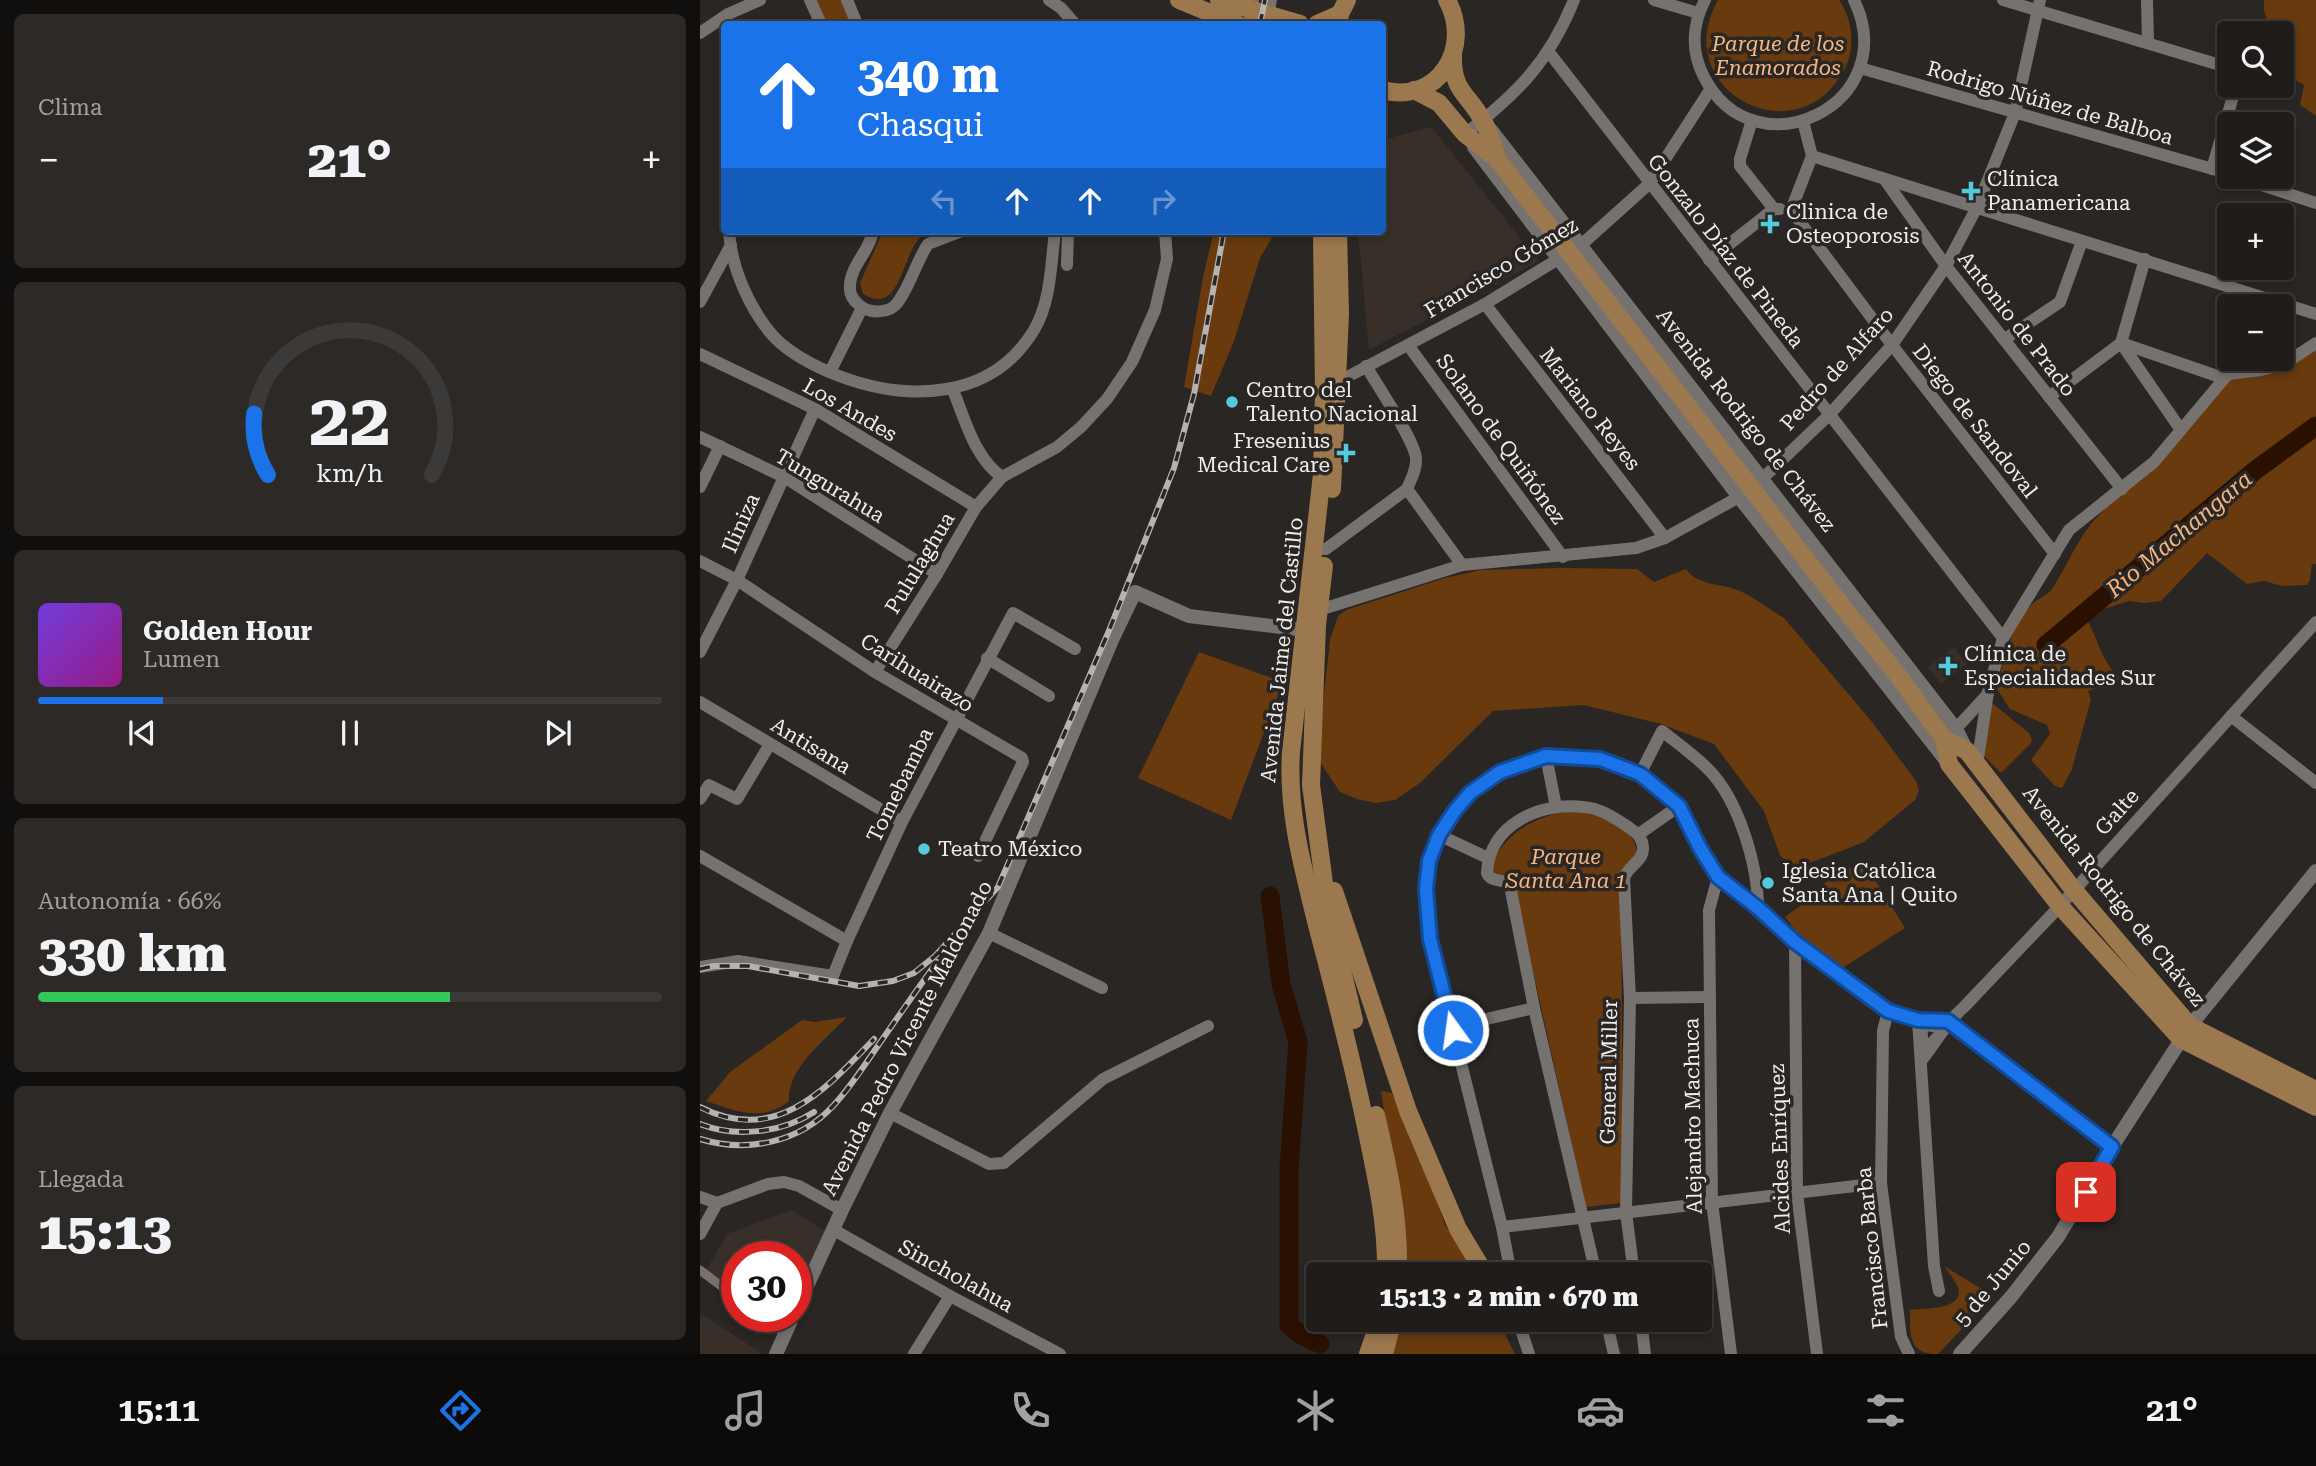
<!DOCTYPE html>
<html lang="es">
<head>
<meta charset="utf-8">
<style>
	body { margin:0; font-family:"Roboto Serif",serif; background:#2c2927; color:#f1f3f6; height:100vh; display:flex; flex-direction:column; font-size:26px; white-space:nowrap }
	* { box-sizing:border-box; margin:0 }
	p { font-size:23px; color:#a1a1a2 }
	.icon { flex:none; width:38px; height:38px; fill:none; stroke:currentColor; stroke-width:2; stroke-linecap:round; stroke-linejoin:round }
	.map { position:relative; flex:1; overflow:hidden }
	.drawer { display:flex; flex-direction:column; gap:14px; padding:14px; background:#110f0e; width:700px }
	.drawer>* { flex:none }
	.hud { position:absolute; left:21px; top:21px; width:665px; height:214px; border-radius:7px; box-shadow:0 4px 10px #0003,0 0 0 2px #3c3a39; background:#1a73e8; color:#fff; overflow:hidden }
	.buttons { position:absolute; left:1517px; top:21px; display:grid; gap:14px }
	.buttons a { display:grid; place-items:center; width:77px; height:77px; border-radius:7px; background:#1f1c1a; box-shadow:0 4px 10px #0003,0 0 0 2px #3c3a39; font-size:35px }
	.speed { position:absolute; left:21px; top:1241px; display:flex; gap:14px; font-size:35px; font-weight:700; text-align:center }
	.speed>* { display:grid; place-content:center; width:91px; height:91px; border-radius:50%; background:#1f1c1a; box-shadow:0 4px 10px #0003,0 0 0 2px #3c3a39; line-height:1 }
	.speed .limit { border:10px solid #d22; background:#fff; color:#111 }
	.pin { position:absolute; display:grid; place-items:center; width:60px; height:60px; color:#fff; margin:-30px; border-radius:14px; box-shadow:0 4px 10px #0006 }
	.me { position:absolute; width:77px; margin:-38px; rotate:346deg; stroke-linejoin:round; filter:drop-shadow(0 0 5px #0008) }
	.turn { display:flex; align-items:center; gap:24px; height:147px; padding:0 21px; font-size:32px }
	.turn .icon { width:91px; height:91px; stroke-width:2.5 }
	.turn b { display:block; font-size:49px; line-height:60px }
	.lanes { display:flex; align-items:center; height:66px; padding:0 21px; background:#0003; justify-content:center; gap:35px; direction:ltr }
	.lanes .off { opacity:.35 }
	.big { font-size:52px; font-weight:800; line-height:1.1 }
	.drawer .tile { flex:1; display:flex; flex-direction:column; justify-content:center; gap:10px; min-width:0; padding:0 24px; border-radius:10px; background:#2c2927 }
	.drawer .dial { align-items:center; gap:0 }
	.dial svg { height:182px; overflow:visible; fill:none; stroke:#3c3a39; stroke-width:7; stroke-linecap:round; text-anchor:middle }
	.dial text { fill:#f1f3f6; stroke:none }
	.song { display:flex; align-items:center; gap:21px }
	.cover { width:84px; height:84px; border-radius:10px; background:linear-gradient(135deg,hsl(260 70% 55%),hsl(310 70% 35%)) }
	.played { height:7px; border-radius:4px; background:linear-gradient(90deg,#1a73e8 20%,#3c3a39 20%) }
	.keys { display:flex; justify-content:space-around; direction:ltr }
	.heat { display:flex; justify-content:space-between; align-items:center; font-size:38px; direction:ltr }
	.charge { height:10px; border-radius:5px; background:linear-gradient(90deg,#34c759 66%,#3c3a39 0) }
	.trip { position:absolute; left:606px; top:1262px; width:406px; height:70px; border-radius:7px; background:#1f1c1a; box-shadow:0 4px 10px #0003,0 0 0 2px #3c3a39; font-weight:800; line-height:70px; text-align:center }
	.tabs { display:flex; height:112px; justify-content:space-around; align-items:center; background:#0c0b0a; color:#a1a1a2 }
	.tabs .icon { width:49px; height:49px }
	.tabs .active { color:#1a73e8 }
	.tabs b { font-size:32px; color:#f1f3f6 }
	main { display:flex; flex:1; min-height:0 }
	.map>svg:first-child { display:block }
</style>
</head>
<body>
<main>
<section class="drawer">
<div class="tile"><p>Clima</p>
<div class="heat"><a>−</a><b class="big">21°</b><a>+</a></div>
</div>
<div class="tile dial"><svg viewBox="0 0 100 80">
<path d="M14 69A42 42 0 1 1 86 69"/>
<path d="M14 69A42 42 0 0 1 8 42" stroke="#1a73e8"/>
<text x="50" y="56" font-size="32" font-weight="700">22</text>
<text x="50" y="72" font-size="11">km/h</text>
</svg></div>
<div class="tile">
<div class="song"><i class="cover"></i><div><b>Golden Hour</b><p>Lumen</p></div></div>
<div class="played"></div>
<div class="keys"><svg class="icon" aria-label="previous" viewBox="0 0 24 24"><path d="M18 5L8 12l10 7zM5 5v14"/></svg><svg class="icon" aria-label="pause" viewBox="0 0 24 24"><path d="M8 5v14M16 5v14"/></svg><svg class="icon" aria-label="next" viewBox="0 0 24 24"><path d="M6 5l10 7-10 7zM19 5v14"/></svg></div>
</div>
<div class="tile"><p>Autonomía · 66%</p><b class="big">330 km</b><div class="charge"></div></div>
<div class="tile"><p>Llegada</p><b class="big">15:13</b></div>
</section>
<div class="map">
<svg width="1616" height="1354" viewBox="0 0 1616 1354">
	<rect width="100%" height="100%" fill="#292623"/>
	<g fill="#382f29">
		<polygon points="731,127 839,261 669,350 658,231 682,231 683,140"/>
		<polygon points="1254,647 1267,664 1241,684 1228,667"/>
		<polygon points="91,1210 128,1233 96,1301 96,1256 37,1256 37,1295 4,1274 27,1234"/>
		<polygon points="0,1313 63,1354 0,1354"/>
	</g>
	<g fill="#683a0e">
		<polygon points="107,0 147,0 158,24 119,24"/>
		<path d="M1018 0H1139C1151 16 1155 43 1148 61 1107 162 965 94 1018 0Z"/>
		<polygon points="1564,0 1616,0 1616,116 1600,105 1604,85 1583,73 1582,33 1571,33 1564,11"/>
		<path d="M183 231H235C231 233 223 235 220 238 202 254 201 317 163 294L160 283Z"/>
		<polygon points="514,231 576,231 560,258 534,341 511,396 484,387 503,277"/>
		<path d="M1616 339V564H1612L1610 580 1607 585 1582 586 1564 581 1547 584 1507 553 1461 601 1444 603 1429 601 1394 612 1388 621C1399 643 1402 662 1421 679L1388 691 1391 699 1372 769 1362 788 1355 786 1331 760 1350 734 1347 725 1310 709 1297 689C1304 658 1309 630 1331 605 1337 599 1347 596 1352 589 1366 568 1375 544 1391 524L1518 383 1592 361Z"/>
		<path d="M861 568 937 569 954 582 986 569C998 587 1025 583 1042 592 1057 599 1071 610 1085 619L1172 722 1216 781 1219 790 1215 800 1164 842 1115 861 1098 865 1087 862 1080 855 1064 811 1014 744 961 724 884 705 793 711 720 783 695 800 676 803 657 799 640 792 618 759 619 741 630 640 638 616 646 610 745 578 780 570Z"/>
		<polygon points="499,652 583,682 531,820 438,778"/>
		<polygon points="1291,702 1330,734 1332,742 1301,773 1284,756"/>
		<path d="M872 810C901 817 932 821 938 855L921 871 923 1203 886 1207 812 878 787 870C806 832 831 818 872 810Z"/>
		<polygon points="1163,861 1205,928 1141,969 1095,930 1085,917 1113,896 1126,882"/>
		<path d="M147 1017C126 1039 87 1068 89 1101 61 1123 36 1111 6 1101L30 1072 102 1020 114 1022Z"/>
		<polygon points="681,1091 692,1093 728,1176 745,1225 777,1274 701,1274 703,1234"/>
		<path d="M1244 1266 1293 1296 1238 1354C1207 1354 1210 1333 1210 1310 1225 1308 1268 1310 1257 1285 1254 1279 1248 1272 1244 1266Z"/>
		<polygon points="696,1320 798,1320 815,1354 688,1354"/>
	</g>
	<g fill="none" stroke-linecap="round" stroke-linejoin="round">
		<g stroke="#2a1000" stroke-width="19">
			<polyline points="1346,645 1557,469 1616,426"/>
			<polyline points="570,896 581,984 598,1042 589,1169 589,1325 601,1335 620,1344"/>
		</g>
		<g stroke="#76726f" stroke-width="9">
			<polygon points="1223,1026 1243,1029 1224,1049"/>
			<polyline points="0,1270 37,1298"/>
			<polyline points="62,1316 85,1334"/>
		</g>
		<g stroke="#76726f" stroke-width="12">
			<polyline points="110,0 121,24"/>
			<polyline points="147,0 157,24"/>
			<polyline points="349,0 361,8 375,24"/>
			<polyline points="954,0 998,13"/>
			<path d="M1005 0C992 25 991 52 1004 77 1055 176 1204 104 1154 0"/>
			<polyline points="1303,0 1530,68"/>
			<polyline points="1447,0 1448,42"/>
			<polyline points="549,24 553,0"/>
			<polyline points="566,24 571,0"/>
			<polyline points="0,33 28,14 60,0"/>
			<polyline points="848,51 1303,638"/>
			<polyline points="1160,68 1530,174"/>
			<polyline points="1052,120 1040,159 1040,166 1074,209"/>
			<path d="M765 134C817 94 849 62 874 0"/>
			<polyline points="1112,156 1616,314"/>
			<polyline points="1512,169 1536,86"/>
			<polyline points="1537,177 1616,203"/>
			<polyline points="1185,180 1246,266 1422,489"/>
			<polyline points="1091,210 1192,345 1355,554"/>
			<polyline points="1091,210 1112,156 1103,121"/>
			<path d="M29 231C31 267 50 311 75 338 92 355 116 367 139 376 208 402 292 400 334 330 351 302 351 263 355 231"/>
			<path d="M173 231C170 251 150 266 150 286 149 294 153 300 159 305 169 314 190 314 198 302 211 284 216 262 228 244L262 231"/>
			<polyline points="1009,260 1074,209 1080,209"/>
			<polyline points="367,265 368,231"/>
			<polyline points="0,302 31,245"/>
			<polyline points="785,304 965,538"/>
			<polyline points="1305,339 1360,302 1382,241"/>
			<polyline points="1421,343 1523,378"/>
			<polyline points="1421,343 1481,430"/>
			<polyline points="708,345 863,557"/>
			<polyline points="0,354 115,409 276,507"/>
			<path d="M666 366C677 385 714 439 716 458 717 469 711 479 707 489"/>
			<polyline points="130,372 162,308"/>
			<polyline points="632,385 785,304 881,245 949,184 1010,90"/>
			<path d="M252 388C265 418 274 458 302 477"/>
			<polyline points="1349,397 1421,343 1445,259"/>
			<polyline points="0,437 84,477 237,574"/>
			<polyline points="0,487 20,446"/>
			<polyline points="707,489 762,565"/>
			<polyline points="614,549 626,549 707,489"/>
			<polyline points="0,561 37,580 175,672 322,758 323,762 278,856"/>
			<polyline points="613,612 762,565 936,548 965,538 1039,497 1062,479 1129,415 1192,345 1246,266 1277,207 1315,113 1340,0"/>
			<polyline points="0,652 37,580 115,409"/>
			<polyline points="287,658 349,696"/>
			<polyline points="175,672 237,574 276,507 302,477 357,447 381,427 407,399 432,362 455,310 467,259 465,231"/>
			<polyline points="0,702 202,822"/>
			<polyline points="1531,716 1616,783"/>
			<polyline points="1251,734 1286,696"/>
			<polyline points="846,756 856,807"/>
			<polyline points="1277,765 1288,692 1303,638 1369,530 1454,462 1528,374 1561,370 1584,364 1616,343"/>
			<path d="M940 774 962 731C977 743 994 755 1008 769 1039 800 1058 866 1058 908"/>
			<polyline points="0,799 9,785 37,799 70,744"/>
			<polyline points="939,834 979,806"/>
			<polyline points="739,835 788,858"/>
			<polyline points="0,856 147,941"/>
			<polyline points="1018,877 1009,910 1012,1202 1031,1354"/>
			<polyline points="289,933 402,988"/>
			<polyline points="1095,942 1097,1193 1117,1354"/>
			<polyline points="0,967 38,961 133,976 147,941 202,822 313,613 375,649"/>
			<polyline points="930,998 1010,997"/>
			<polyline points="1188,1011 1183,1031 1181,1183 1201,1337 1209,1354"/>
			<polyline points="1218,1020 1234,1266 1239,1291"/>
			<polyline points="752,1027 834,1008"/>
			<path d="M1221 1061C1236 1043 1246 1022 1264 1007L1360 906 1616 622"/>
			<polyline points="190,1113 289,1164 304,1163 403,1079 508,1026"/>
			<polyline points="0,1197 17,1203"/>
			<polyline points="802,1227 1181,1183"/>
			<polyline points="134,1230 250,1296 360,1354"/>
			<polyline points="0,1234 17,1203 68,1184 84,1182 99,1186 142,1210"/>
			<polyline points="811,1274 802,1227 730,939 726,889 729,861 739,835 754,812 770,793 800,772 846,756 900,759 940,774 979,806 1000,848 1018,877 1058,908 1095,942 1188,1011 1218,1020 1248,1021 1412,1147"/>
			<path d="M896 1274 834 1008 810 886C804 878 791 883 787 873 789 825 839 802 883 807 900 808 913 817 927 826 935 832 942 836 943 847 944 861 928 866 924 878L930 998 926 1212 934 1274"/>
			<polyline points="818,1320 829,1354"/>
			<polyline points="906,1320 914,1354"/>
			<polyline points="941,1320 945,1354"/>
			<polyline points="214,1354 250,1296"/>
		</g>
		<g stroke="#76726f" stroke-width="14">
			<polyline points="791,130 1256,729 1267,751"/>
			<polyline points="774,147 1039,497 1248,763"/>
			<polyline points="96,1310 142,1210 190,1113 289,933 412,640 435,592 489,616 613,631"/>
			<polyline points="76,1354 93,1316"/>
			<polyline points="1260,1354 1311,1297 1358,1237 1410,1150 1490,1026 1616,871"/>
		</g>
		<g stroke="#9c784f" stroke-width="18">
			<polyline points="479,0 537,24"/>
			<polyline points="519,0 600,24"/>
			<polyline points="617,24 640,14"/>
			<polyline points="638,24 640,14 647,0"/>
			<path d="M753 56C752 92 769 94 783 121 790 132 793 146 797 159"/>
			<path d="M682 90C739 105 773 47 747 0"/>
			<polyline points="714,90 739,103 765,134 797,159 1146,611 1197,674 1244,739 1249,764 1360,906 1481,1039 1616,1107"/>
			<path d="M622 231 624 393 622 474 591 752C587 811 603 868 617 925 635 994 653 1062 667 1132 677 1180 687 1225 686 1274"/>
			<polyline points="632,489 640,314 638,231"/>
			<polyline points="624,566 617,625 611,785 627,906 654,1020"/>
			<polyline points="1244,739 1267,751 1373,889 1490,1026 1616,1090"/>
			<polyline points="634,891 708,1111 758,1229 785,1274"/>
			<path d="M676 1115C687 1163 698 1210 698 1260"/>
			<polyline points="668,1354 680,1320"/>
			<polyline points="684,1354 693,1320"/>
		</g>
		<g stroke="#b5b3b1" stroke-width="6">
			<g id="rail">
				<polyline points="560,24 565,0"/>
				<polyline points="0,969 14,966 48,966 159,986 193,981 214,973 235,956 298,887 408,633 474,468 494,394 524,231"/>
				<path d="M0 1107C76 1146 126 1089 174 1039"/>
				<path d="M0 1124C36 1138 82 1133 114 1112"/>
				<path d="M0 1139C47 1153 99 1143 133 1106 149 1089 162 1069 175 1050 195 1021 216 991 237 962"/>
			</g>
		</g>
		<use href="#rail" stroke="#292623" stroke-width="3.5" stroke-dasharray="10" stroke-linecap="butt"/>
	</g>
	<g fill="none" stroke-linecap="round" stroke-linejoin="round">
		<g stroke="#114b97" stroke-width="18">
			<polyline id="route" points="753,1030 730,939 726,889 729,861 739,835 754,812 770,793 800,772 846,756 900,759 940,774 979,806 1000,848 1018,877 1058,908 1095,942 1188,1011 1218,1020 1248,1021 1412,1147 1386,1192"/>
		</g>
		<use href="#route" stroke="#1a73e8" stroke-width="12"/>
	</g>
	<g fill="#54cadd" stroke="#292623" stroke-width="2.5">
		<path d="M1267.5 180.5h7v7h7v7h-7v7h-7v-7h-7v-7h7z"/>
		<path d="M1066.5 213.5h7v7h7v7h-7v7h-7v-7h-7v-7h7z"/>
		<circle cx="532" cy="402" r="7"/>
		<path d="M642.5 442.5h7v7h7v7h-7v7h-7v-7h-7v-7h7z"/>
		<path d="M1244.5 655.5h7v7h7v7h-7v7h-7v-7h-7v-7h7z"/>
		<circle cx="224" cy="849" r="7"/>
		<circle cx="1068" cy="883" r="7"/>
	</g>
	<g text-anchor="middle" stroke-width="7" stroke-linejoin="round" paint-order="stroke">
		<g font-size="21" font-style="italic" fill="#f7b784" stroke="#292623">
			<text x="1078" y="51">Parque de los<tspan x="1078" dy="24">Enamorados</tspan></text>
			<text x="866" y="864">Parque<tspan x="866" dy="24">Santa Ana 1</tspan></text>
		</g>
		<g font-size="21" fill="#f0eeec" stroke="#292623">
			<text transform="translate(1350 103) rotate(16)" y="7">Rodrigo Núñez de Balboa</text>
			<text transform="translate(1026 251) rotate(52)" y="7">Gonzalo Díaz de Pineda</text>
			<text transform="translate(801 268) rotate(-31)" y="7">Francisco Gómez</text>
			<text transform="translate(1317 324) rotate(52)" y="7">Antonio de Prado</text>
			<text transform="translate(1137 369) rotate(-48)" y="7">Pedro de Alfaro</text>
			<text transform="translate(890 409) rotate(52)" y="7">Mariano Reyes</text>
			<text transform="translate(150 410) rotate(30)" y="7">Los Andes</text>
			<text transform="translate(1046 420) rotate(52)" y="7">Avenida Rodrigo de Chávez</text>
			<text transform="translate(1275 421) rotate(52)" y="7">Diego de Sandoval</text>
			<text transform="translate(801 439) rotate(54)" y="7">Solano de Quiñónez</text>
			<text transform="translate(130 486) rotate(31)" y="7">Tungurahua</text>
			<text transform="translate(41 523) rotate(-66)" y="7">Iliniza</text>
			<text transform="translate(220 563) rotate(-59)" y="7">Pululaghua</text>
			<text transform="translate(582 650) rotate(-84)" y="7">Avenida Jaime del Castillo</text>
			<text transform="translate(217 673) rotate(32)" y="7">Carihuairazo</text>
			<text transform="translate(111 746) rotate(31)" y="7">Antisana</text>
			<text transform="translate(200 785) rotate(-64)" y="7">Tomebamba</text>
			<text transform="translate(1417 812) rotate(-48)" y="7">Galte</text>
			<text transform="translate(1414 896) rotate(51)" y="7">Avenida Rodrigo de Chávez</text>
			<text transform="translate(207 1038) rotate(-63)" y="7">Avenida Pedro Vicente Maldonado</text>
			<text transform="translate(909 1072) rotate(-89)" y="7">General Miller</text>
			<text transform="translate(993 1116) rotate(-91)" y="7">Alejandro Machuca</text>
			<text transform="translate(1080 1149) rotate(-92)" y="7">Alcides Enríquez</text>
			<text transform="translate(1172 1248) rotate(-96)" y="7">Francisco Barba</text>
			<text transform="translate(256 1276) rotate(29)" y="7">Sincholahua</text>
			<text transform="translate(1293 1283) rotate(-50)" y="7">5 de Junio</text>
		</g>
		<g font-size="21" fill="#f0eeec" stroke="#292623" text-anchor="start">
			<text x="1287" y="186">Clínica<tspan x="1287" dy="24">Panamericana</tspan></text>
			<text x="1086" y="219">Clinica de<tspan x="1086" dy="24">Osteoporosis</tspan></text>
			<text x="546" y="397">Centro del<tspan x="546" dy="24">Talento Nacional</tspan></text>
			<text x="630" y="448" text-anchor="end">Fresenius<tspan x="630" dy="24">Medical Care</tspan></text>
			<text x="1264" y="661">Clínica de<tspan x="1264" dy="24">Especialidades Sur</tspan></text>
			<text x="238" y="856">Teatro México</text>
			<text x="1082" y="878">Iglesia Católica<tspan x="1082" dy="24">Santa Ana | Quito</tspan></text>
		</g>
		<g font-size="23" font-style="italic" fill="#f5b582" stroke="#292623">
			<text transform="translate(1479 534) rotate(-40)" y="8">Rio Machangara</text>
		</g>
	</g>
</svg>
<div class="buttons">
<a><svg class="icon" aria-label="search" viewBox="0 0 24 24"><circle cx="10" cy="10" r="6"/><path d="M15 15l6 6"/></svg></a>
<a><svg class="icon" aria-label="layers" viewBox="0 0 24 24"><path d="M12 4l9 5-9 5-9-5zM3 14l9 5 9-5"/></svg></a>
<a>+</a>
<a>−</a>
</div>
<div class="speed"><div class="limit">30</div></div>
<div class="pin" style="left:1386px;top:1192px;background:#d93025"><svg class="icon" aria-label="arrive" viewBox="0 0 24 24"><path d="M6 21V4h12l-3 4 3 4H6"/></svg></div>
<svg class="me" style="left:753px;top:1030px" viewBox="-20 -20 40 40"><circle r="17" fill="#1a73e8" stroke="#fff" stroke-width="3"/><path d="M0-11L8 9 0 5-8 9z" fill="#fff"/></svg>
<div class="trip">15:13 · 2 min · 670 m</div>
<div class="hud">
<div class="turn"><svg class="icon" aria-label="ahead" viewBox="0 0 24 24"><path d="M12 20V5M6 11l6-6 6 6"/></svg><div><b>340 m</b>Chasqui</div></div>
<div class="lanes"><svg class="icon off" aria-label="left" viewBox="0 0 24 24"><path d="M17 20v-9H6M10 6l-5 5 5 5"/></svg><svg class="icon" aria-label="ahead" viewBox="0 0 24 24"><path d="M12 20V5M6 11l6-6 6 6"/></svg><svg class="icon" aria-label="ahead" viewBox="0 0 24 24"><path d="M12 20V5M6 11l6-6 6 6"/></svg><svg class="icon off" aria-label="right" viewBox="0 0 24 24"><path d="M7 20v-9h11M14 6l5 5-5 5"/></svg></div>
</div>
</div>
</main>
<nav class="tabs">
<b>15:11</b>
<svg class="icon active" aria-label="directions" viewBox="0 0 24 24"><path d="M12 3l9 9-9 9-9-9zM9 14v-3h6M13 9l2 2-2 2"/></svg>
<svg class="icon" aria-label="music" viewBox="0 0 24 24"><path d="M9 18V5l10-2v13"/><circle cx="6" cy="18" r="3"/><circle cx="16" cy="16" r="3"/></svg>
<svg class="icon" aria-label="phone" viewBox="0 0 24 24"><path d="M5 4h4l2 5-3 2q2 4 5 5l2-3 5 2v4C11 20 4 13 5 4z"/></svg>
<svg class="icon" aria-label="climate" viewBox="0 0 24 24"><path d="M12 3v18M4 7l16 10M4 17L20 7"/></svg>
<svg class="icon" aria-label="car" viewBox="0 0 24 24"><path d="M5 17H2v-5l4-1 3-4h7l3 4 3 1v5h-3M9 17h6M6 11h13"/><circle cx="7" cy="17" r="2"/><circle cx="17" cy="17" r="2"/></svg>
<svg class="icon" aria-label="filters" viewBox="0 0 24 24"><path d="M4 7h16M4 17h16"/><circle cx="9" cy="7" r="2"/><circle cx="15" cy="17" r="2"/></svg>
<b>21°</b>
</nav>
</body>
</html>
